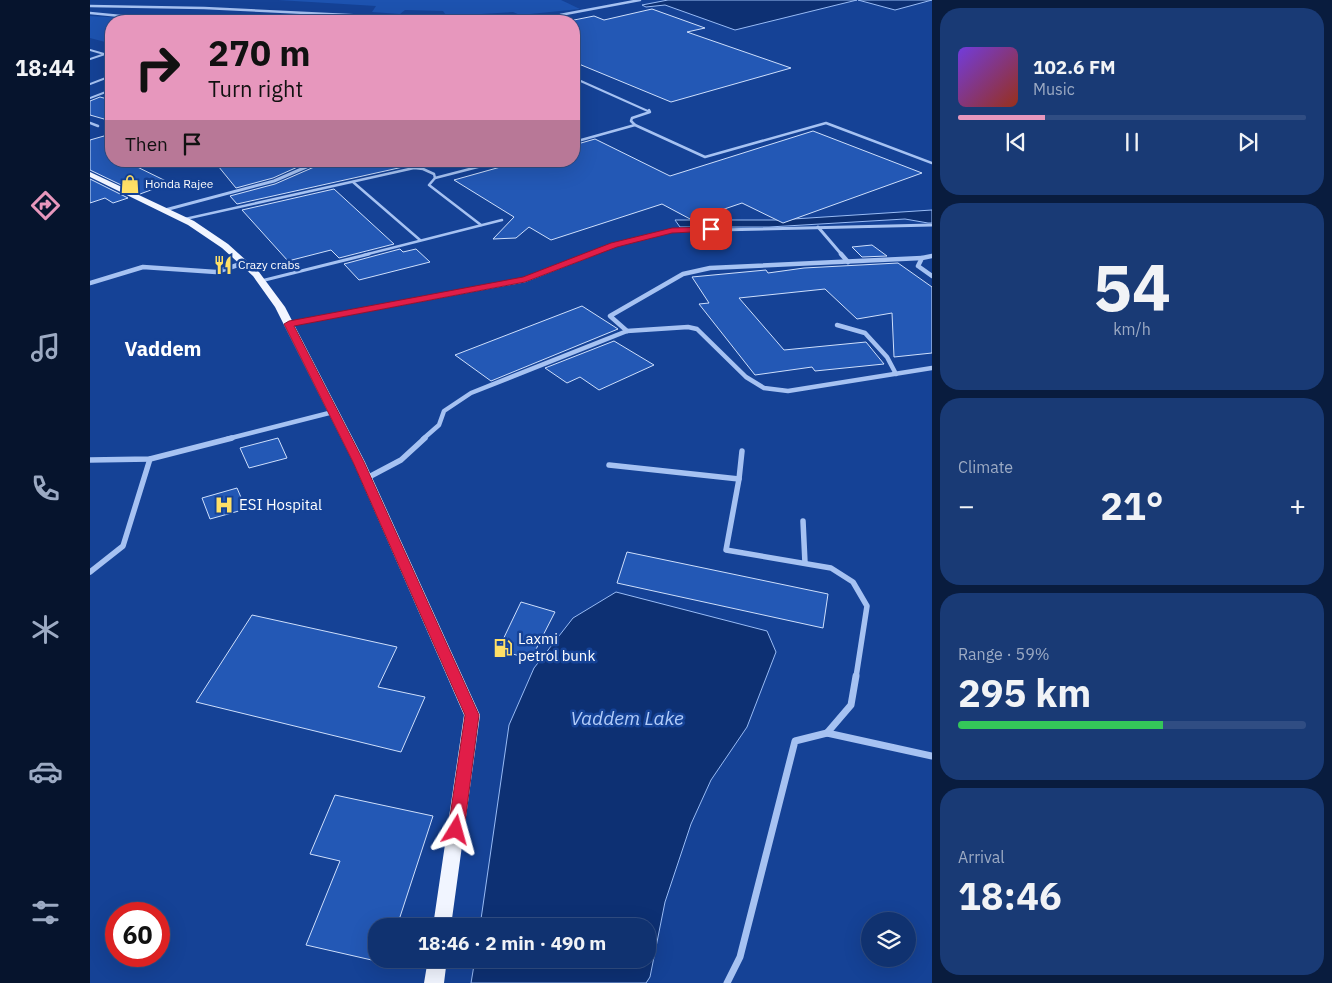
<!DOCTYPE html>
<html lang="en">
<head>
<meta charset="utf-8">
<style>
	body { margin:0; font-family:"IBM Plex Sans",sans-serif; background:#193a75; color:#f1f3f6; height:100vh; display:flex; flex-direction:column; font-size:19px; white-space:nowrap }
	* { box-sizing:border-box; margin:0 }
	p { font-size:16px; color:#9caac3 }
	.icon { flex:none; width:28px; height:28px; fill:none; stroke:currentColor; stroke-width:2; stroke-linecap:round; stroke-linejoin:round }
	.map { position:relative; flex:1; overflow:hidden }
	.details { display:flex; flex-direction:column; gap:8px; padding:8px; background:#091c3e; width:400px }
	.details>* { flex:none }
	.guide { position:absolute; left:15px; top:15px; width:475px; height:152px; border-radius:20px; box-shadow:0 5px 20px #0002,0 0 0 1px #304d83; background:#e797bd; color:#111; overflow:hidden }
	.controls { position:absolute; left:771px; top:912px; display:grid; gap:10px }
	.controls a { display:grid; place-items:center; width:55px; height:55px; border-radius:50%; background:#103270; box-shadow:0 5px 20px #0002,0 0 0 1px #304d83; font-size:25px }
	.speed { position:absolute; left:15px; top:902px; display:flex; gap:10px; font-size:25px; font-weight:700; text-align:center }
	.speed>* { display:grid; place-content:center; width:65px; height:65px; border-radius:50%; background:#103270; box-shadow:0 5px 20px #0002,0 0 0 1px #304d83; line-height:1 }
	.speed .limit { border:8px solid #d22; background:#fff; color:#111 }
	.pin { position:absolute; display:grid; place-items:center; width:42px; height:42px; color:#fff; margin:-21px; border-radius:10px; box-shadow:0 2px 8px #0006 }
	.me { position:absolute; width:55px; margin:-28px; rotate:8deg; stroke-linejoin:round; filter:drop-shadow(0 0 4px #0008) }
	.turn { display:flex; align-items:center; gap:18px; height:105px; padding:0 20px; font-size:22px }
	.turn .icon { width:65px; height:65px; stroke-width:2.5 }
	.turn b { display:block; font-size:35px; line-height:42px }
	.then { display:flex; align-items:center; height:48px; padding:0 20px; background:#0003; gap:10px; font-size:19px }
	.big { font-size:38px; font-weight:700; line-height:1.1 }
	.details .tile { flex:1; display:flex; flex-direction:column; justify-content:center; gap:8px; min-width:0; padding:0 18px; border-radius:20px; background:#193a75 }
	.details .dial { align-items:center; gap:0 }
	.dial b { font-size:65px; line-height:1 }
	.song { display:flex; align-items:center; gap:15px }
	.cover { width:60px; height:60px; border-radius:8px; background:linear-gradient(135deg,hsl(260 70% 55%),hsl(10 70% 35%)) }
	.played { height:5px; border-radius:2px; background:linear-gradient(90deg,#e797bd 25%,#304d83 25%) }
	.keys { display:flex; justify-content:space-around; direction:ltr }
	.heat { display:flex; justify-content:space-between; align-items:center; font-size:28px; direction:ltr }
	.charge { height:8px; border-radius:4px; background:linear-gradient(90deg,#34c759 59%,#304d83 0) }
	.trip { position:absolute; left:278px; top:918px; width:288px; height:50px; border-radius:20px; background:#103270; box-shadow:0 5px 20px #0002,0 0 0 1px #304d83; font-weight:700; line-height:50px; text-align:center }
	main { display:flex; flex:1; min-height:0 }
	.tab-bar { display:flex; flex-direction:column; width:90px; justify-content:space-around; align-items:center; background:#06142d; color:#9caac3 }
	.tab-bar .icon { width:35px; height:35px }
	.tab-bar .active { color:#e797bd }
	.tab-bar b { font-size:22px; color:#f1f3f6 }
	.map>svg:first-child { display:block }
</style>
</head>
<body>
<main>
<nav class="tab-bar">
<b>18:44</b>
<svg class="icon active" aria-label="directions" viewBox="0 0 24 24"><path d="M12 3l9 9-9 9-9-9zM9 14v-3h6M13 9l2 2-2 2"/></svg>
<svg class="icon" aria-label="music" viewBox="0 0 24 24"><path d="M9 18V5l10-2v13"/><circle cx="6" cy="18" r="3"/><circle cx="16" cy="16" r="3"/></svg>
<svg class="icon" aria-label="phone" viewBox="0 0 24 24"><path d="M5 4h4l2 5-3 2q2 4 5 5l2-3 5 2v4C11 20 4 13 5 4z"/></svg>
<svg class="icon" aria-label="climate" viewBox="0 0 24 24"><path d="M12 3v18M4 7l16 10M4 17L20 7"/></svg>
<svg class="icon" aria-label="car" viewBox="0 0 24 24"><path d="M5 17H2v-5l4-1 3-4h7l3 4 3 1v5h-3M9 17h6M6 11h13"/><circle cx="7" cy="17" r="2"/><circle cx="17" cy="17" r="2"/></svg>
<svg class="icon" aria-label="filters" viewBox="0 0 24 24"><path d="M4 7h16M4 17h16"/><circle cx="9" cy="7" r="2"/><circle cx="15" cy="17" r="2"/></svg>
</nav>
<div class="map">
<svg width="842" height="983" viewBox="0 0 842 983">
	<rect width="100%" height="100%" fill="#154296"/>
	<g fill="#1d53b0">
		<polygon points="188,0 471,0 490,9 430,15 423,12 375,15 382,18 358,18 353,11 315,10 310,14 282,12 286,6"/>
		<polygon points="0,16 53,19 63,21 21,21 21,43 19,43 0,38"/>
	</g>
	<g fill="#0d3073" stroke="#98bbf5">
		<polygon points="578,0 767,0 645,30 575,5 556,7 552,5"/>
		<polygon points="768,0 842,0 805,10"/>
		<polygon points="842,210 842,223 838,223 815,219 679,227 590,227 585,220 688,220"/>
		<polygon points="526,592 677,631 686,652 657,727 621,780 601,824 575,902 560,977 556,983 381,983 385,959 556,959 556,926 390,926 419,725 444,668 483,618"/>
	</g>
	<g fill="#2358b5" stroke="#cedffc">
		<polygon points="562,9 615,28 597,32 701,68 581,102 484,62 484,20 504,16 514,20"/>
		<polygon points="10,97 21,100 21,121 0,115 0,101"/>
		<polygon points="723,131 832,173 693,223 652,203 602,220 572,204 461,240 439,227 426,238 403,239 424,217 364,180 432,161 461,161 465,163 484,161 484,145 505,139 580,176"/>
		<polygon points="21,134 21,161 35,161 80,183 50,194 0,170 0,140"/>
		<polygon points="124,161 221,161 183,178 146,188"/>
		<polygon points="233,161 312,161 313,167 147,204 140,196 185,184 231,164"/>
		<polygon points="0,179 38,198 23,203 15,198 0,203"/>
		<polygon points="244,189 304,244 249,258 241,250 198,261 152,210"/>
		<polygon points="782,245 797,256 772,257 762,247"/>
		<polygon points="310,249 313,252 326,249 340,262 269,280 254,264"/>
		<polygon points="808,263 842,287 842,353 804,357 802,313 767,319 735,289 649,298 694,350 776,342 794,364 725,371 722,367 665,375 609,304 619,303 602,277 676,270 678,273 714,268"/>
		<polygon points="492,306 528,329 401,381 365,355"/>
		<polygon points="524,341 564,365 509,390 490,377 477,383 455,368"/>
		<polygon points="188,438 197,458 159,468 150,448"/>
		<polygon points="147,488 156,509 120,519 112,498"/>
		<polygon points="537,552 738,594 733,628 527,583"/>
		<polygon points="431,602 465,612 441,659 408,650"/>
		<polygon points="162,615 307,647 288,687 335,697 311,752 106,702"/>
		<polygon points="245,795 343,816 307,926 286,926 286,961 216,945 250,861 220,854"/>
	</g>
	<g fill="none" stroke-linecap="round" stroke-linejoin="round">
		<g stroke="#a6c2f2" stroke-width="2">
			<polyline points="312,21 320,21"/>
			<polyline points="0,50 21,56"/>
			<polyline points="0,59 15,54"/>
			<polyline points="484,78 560,112"/>
			<polyline points="0,84 21,76"/>
			<polyline points="0,98 21,90"/>
		</g>
		<g stroke="#a6c2f2" stroke-width="2.5">
			<polyline points="0,123 8,126"/>
			<polyline points="545,125 541,121 542,118 560,112 559,110"/>
			<polyline points="484,142 545,125 615,157 736,123 842,163"/>
			<polyline points="345,178 411,161"/>
			<polyline points="263,182 330,240"/>
			<polyline points="95,219 324,168 333,169 344,174 345,178 339,185 391,225"/>
			<polyline points="274,255 412,220"/>
		</g>
		<polyline stroke="#a6c2f2" stroke-width="3" points="171,281 279,254"/>
		<g stroke="#a6c2f2" stroke-width="2.5">
			<polyline points="0,6 114,8 384,21 470,15 550,0"/>
			<polyline points="0,13 82,21"/>
		</g>
		<g stroke="#a6c2f2" stroke-width="3">
			<polyline points="75,210 184,181 230,161"/>
			<polyline points="728,227 752,255"/>
			<polyline points="499,255 524,245 582,231 842,225"/>
		</g>
		<g stroke="#a6c2f2" stroke-width="4.5">
			<polyline points="751,254 758,262"/>
			<polyline points="842,256 832,258 828,266 842,276"/>
			<polyline points="0,283 53,267 126,272 154,263"/>
			<polyline points="199,324 435,280 502,254"/>
			<polyline points="747,325 775,333 797,357 806,374"/>
			<polyline points="537,331 520,316 593,274 620,268 832,258"/>
			<polyline points="137,439 243,412"/>
			<polyline points="333,439 349,425 354,411 381,393 537,331 598,327 607,329 656,377 674,388 698,391 842,368"/>
		</g>
		<g stroke="#a6c2f2" stroke-width="5.5">
			<polyline points="652,451 649,479 636,550 741,568 763,582 777,606 766,677"/>
			<polyline points="0,460 60,459 142,438"/>
			<polyline points="519,465 649,479"/>
			<polyline points="277,478 311,460 335,438"/>
			<polyline points="713,521 715,563"/>
			<polyline points="0,572 33,546 60,459"/>
		</g>
		<g stroke="#a6c2f2" stroke-width="7">
			<polyline points="737,733 761,705 766,676"/>
			<polyline points="637,983 650,957 705,741 737,733 842,756"/>
		</g>
		<g fill="#f1f5ff" fill-rule="evenodd">
			<polygon points="0,172 104,221 138,244 169,272 195,307 275,462 390,715 361,926 343,926 374,715 263,462 185,307 163,276 132,248 98,225 0,177"/>
			<polygon points="338,959 357,959 354,983 334,983"/>
		</g>
	</g>
	<polygon fill="#e11d48" stroke="#92132f" points="621,227 625,229 624,231 582,233 527,247 435,282 204,326 274,462 389,715 374,830 371,835 366,837 360,835 358,830 375,715 263,462 194,324 199,321 433,277 521,243 582,228"/>
	<defs>
		<g id="shop-bare" transform="scale(1.5)"><path d="M-5-2.5h2.3a2.7 3.5 0 0 1 5.4 0H5L5.5 6h-11ZM-1.5-2.5h3a1.5 2.3 0 0 0-3 0Z" fill="#ffe067" stroke="#154296" stroke-width="2.5" paint-order="stroke"/></g>
		<g id="restaurant-bare" transform="scale(1.5)"><path d="M-5-6h1v4h1v-4h1v4h1v-4h1v5L-1.5 .5V6h-2V.5L-5-1ZM5-6V6H3V1.5H1.5Q1.5-4 5-6Z" fill="#ffe067" stroke="#154296" stroke-width="2.5" paint-order="stroke"/></g>
		<g id="hospital-bare" transform="scale(1.5)"><path d="M-5-5h3v3.5h4V-5h3V5h-3V1.5h-4V5h-3Z" fill="#ffe067" stroke="#154296" stroke-width="2.5" paint-order="stroke"/></g>
		<g id="fuel-bare" transform="scale(1.5)"><path d="M-5.5-6h7V0h2V4h1.3V-2.5L3-4.5l.8-.8L6-3V5H2.5V1h-1V6h-7ZM-4.2-4.7v3.2H.2V-4.7Z" fill="#ffe067" stroke="#154296" stroke-width="2.5" paint-order="stroke"/></g>
	</defs>
	<g fill-rule="evenodd">
		<use href="#shop-bare" x="40" y="184"/>
		<use href="#restaurant-bare" x="133" y="265"/>
		<use href="#hospital-bare" x="134" y="505"/>
		<use href="#fuel-bare" x="413" y="648"/>
	</g>
	<g text-anchor="middle" stroke-width="5" stroke-linejoin="round" paint-order="stroke">
		<g font-size="12" fill="#fff" stroke="#154296" text-anchor="start">
			<text x="55" y="188">Honda Rajee</text>
			<text x="148" y="269">Crazy crabs</text>
		</g>
		<g font-size="15" fill="#fff" stroke="#154296" text-anchor="start">
			<text x="149" y="510">ESI Hospital</text>
			<text x="428" y="644">Laxmi<tspan x="428" dy="17">petrol bunk</tspan></text>
		</g>
		<g font-size="19" font-style="italic" fill="#b2ccf9" stroke="#154296">
			<text x="537" y="725">Vaddem Lake</text>
		</g>
		<g font-size="20" font-weight="bold" fill="#fff" stroke="#154296">
			<text x="73" y="356">Vaddem</text>
		</g>
	</g>
</svg>
<div class="controls">
<a><svg class="icon" aria-label="layers" viewBox="0 0 24 24"><path d="M12 4l9 5-9 5-9-5zM3 14l9 5 9-5"/></svg></a>
</div>
<div class="speed"><div class="limit">60</div></div>
<div class="pin" style="left:621px;top:229px;background:#d93025"><svg class="icon" aria-label="arrive" viewBox="0 0 24 24"><path d="M6 21V4h12l-3 4 3 4H6"/></svg></div>
<svg class="me" style="left:366px;top:830px" viewBox="-20 -20 40 40"><path d="M0-17L14 15 0 8-14 15z" fill="#e11d48" stroke="#fff" stroke-width="4"/></svg>
<div class="trip">18:46 · 2 min · 490 m</div>
<div class="guide">
<div class="turn"><svg class="icon" aria-label="right" viewBox="0 0 24 24"><path d="M7 20v-9h11M14 6l5 5-5 5"/></svg><div><b>270 m</b>Turn right</div></div>
<div class="then">Then<svg class="icon" aria-label="arrive" viewBox="0 0 24 24"><path d="M6 21V4h12l-3 4 3 4H6"/></svg></div>
</div>
</div>
<section class="details">
<div class="tile">
<div class="song"><i class="cover"></i><div><b>102.6 FM</b><p>Music</p></div></div>
<div class="played"></div>
<div class="keys"><svg class="icon" aria-label="previous" viewBox="0 0 24 24"><path d="M18 5L8 12l10 7zM5 5v14"/></svg><svg class="icon" aria-label="pause" viewBox="0 0 24 24"><path d="M8 5v14M16 5v14"/></svg><svg class="icon" aria-label="next" viewBox="0 0 24 24"><path d="M6 5l10 7-10 7zM19 5v14"/></svg></div>
</div>
<div class="tile dial"><b>54</b><p>km/h</p></div>
<div class="tile"><p>Climate</p>
<div class="heat"><a>−</a><b class="big">21°</b><a>+</a></div>
</div>
<div class="tile"><p>Range · 59%</p><b class="big">295 km</b><div class="charge"></div></div>
<div class="tile"><p>Arrival</p><b class="big">18:46</b></div>
</section>
</main>
</body>
</html>
